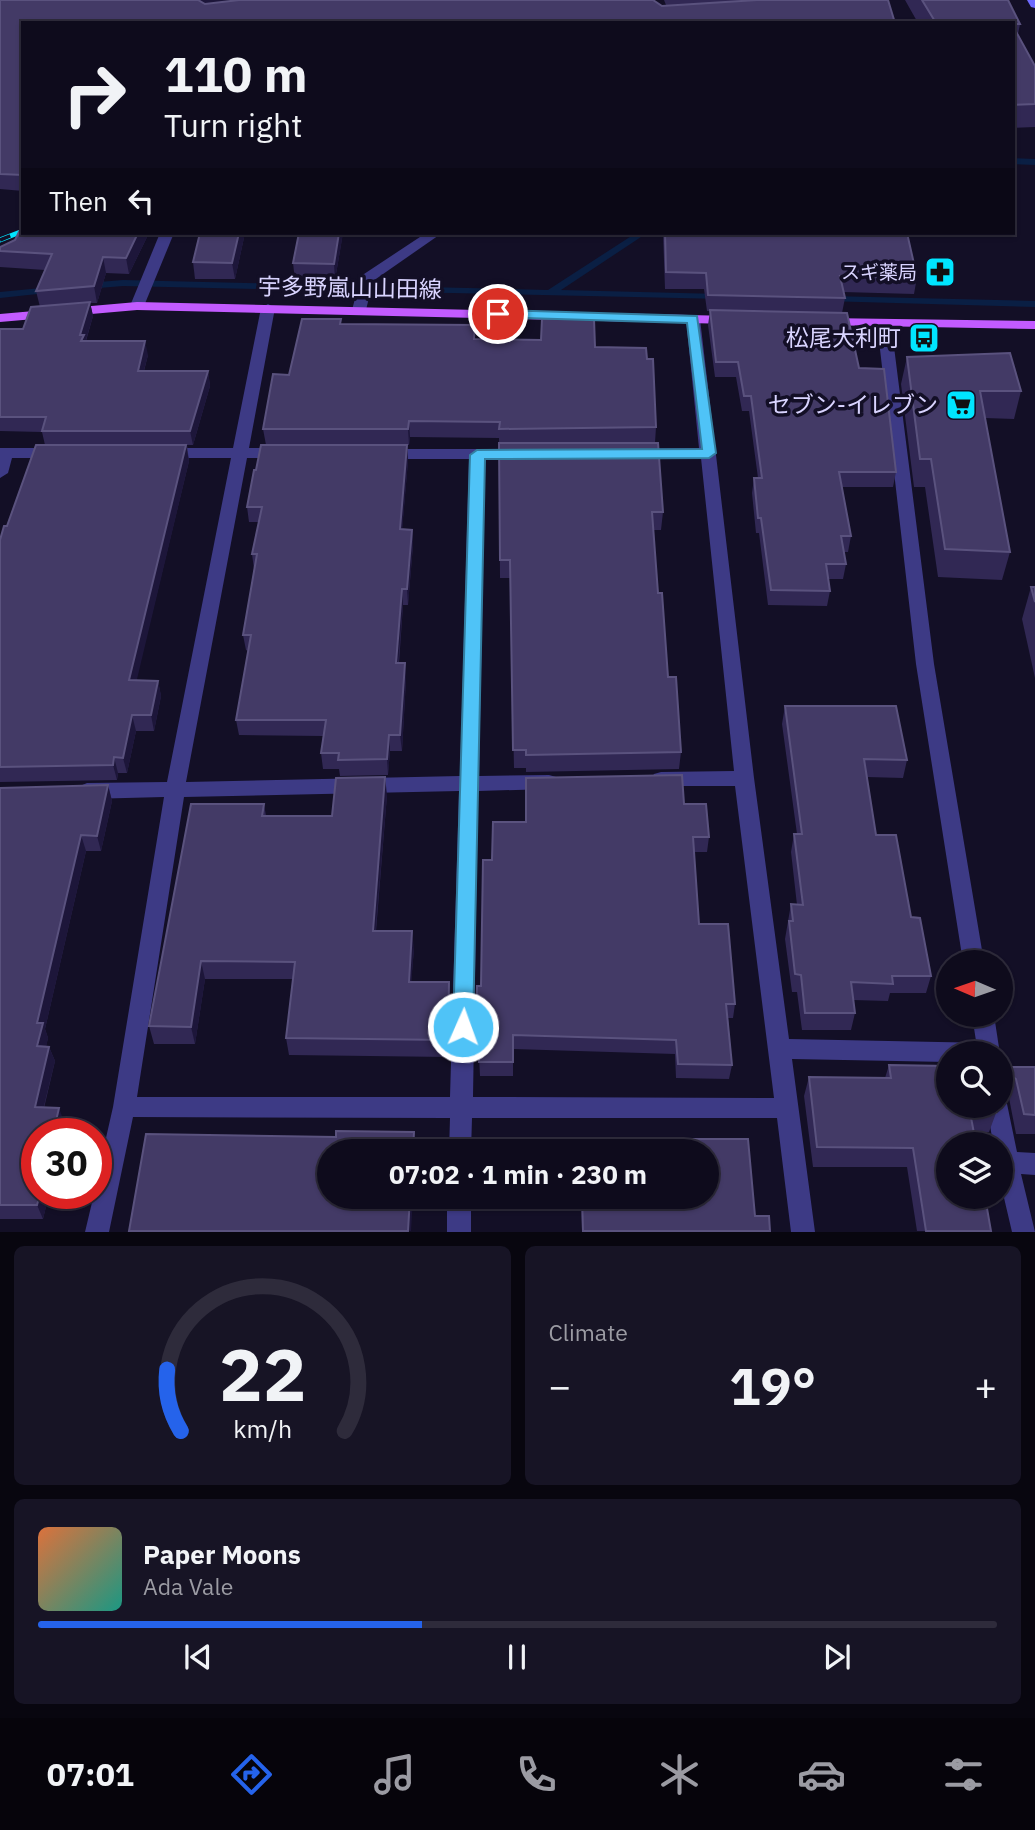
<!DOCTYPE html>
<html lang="en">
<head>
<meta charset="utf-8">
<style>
	body { margin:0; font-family:"IBM Plex Sans","Noto Sans JP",sans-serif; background:#171425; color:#f1f3f6; height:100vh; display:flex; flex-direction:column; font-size:26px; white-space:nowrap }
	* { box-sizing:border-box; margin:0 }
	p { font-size:23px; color:#9b9ba3 }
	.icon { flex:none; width:38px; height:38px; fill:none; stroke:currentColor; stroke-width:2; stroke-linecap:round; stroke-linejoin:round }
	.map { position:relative; height:1232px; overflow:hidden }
	.drawer { display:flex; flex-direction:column; gap:14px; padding:14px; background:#08060f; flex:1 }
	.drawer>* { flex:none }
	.guide { position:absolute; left:21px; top:21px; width:994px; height:214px; border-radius:0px; box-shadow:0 2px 5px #0004,0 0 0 2px #2e2b3b; background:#0e0b1c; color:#f1f3f6; overflow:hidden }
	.needle { width:46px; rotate:272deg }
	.buttons { position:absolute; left:936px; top:950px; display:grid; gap:14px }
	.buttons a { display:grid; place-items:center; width:77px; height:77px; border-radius:50%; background:#0e0b1c; box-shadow:0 2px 5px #0004,0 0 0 2px #2e2b3b; font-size:35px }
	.speed { position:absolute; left:21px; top:1118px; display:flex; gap:14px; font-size:35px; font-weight:700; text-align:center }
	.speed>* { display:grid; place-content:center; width:91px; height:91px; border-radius:50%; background:#0e0b1c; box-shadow:0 2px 5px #0004,0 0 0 2px #2e2b3b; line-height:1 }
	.speed .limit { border:10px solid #d22; background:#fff; color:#111 }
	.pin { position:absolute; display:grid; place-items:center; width:60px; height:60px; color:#fff; margin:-30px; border:4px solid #fff; border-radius:50%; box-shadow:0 2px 7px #0007 }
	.me { position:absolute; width:77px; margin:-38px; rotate:2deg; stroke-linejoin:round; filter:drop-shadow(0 0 5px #0008) }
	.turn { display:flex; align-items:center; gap:24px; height:147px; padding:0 28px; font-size:32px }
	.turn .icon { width:91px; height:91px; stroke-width:2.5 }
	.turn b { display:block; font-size:49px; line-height:60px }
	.then { display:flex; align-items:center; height:66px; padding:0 28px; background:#0003; gap:14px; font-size:26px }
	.big { font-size:52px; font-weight:800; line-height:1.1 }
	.drawer .card { flex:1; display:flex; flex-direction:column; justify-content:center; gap:10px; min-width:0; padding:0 24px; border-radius:10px; background:#171425 }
	.drawer .dial { align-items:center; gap:0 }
	.dial svg { height:182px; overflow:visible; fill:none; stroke:#2e2b3b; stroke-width:7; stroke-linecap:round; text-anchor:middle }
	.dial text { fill:#f1f3f6; stroke:none }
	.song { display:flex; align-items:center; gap:21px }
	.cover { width:84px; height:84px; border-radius:10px; background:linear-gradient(135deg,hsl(20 70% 55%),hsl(170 70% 35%)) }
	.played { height:7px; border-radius:4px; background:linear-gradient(90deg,#2563eb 40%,#2e2b3b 40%) }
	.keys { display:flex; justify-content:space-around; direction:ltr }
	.heat { display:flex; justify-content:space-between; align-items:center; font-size:38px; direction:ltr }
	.drawer .tiles { flex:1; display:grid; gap:14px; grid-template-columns:1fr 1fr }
	.card:last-child { grid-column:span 2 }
	.trip { position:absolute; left:317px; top:1139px; width:402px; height:70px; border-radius:35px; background:#0e0b1c; box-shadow:0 2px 5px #0004,0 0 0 2px #2e2b3b; font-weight:800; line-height:70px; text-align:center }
	.dock { display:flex; height:112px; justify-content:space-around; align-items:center; background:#06040b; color:#9b9ba3 }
	.dock .icon { width:49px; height:49px }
	.dock .on { color:#2563eb }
	.dock b { font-size:32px; color:#f1f3f6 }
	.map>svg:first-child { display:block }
</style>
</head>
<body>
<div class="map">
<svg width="1035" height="1232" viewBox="0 0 1035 1232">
	<rect width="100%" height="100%" fill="#130f26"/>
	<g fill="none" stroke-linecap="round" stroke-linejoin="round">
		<g fill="#0a1f44" fill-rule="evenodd">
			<polygon points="1013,158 1035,159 1035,165 1013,164"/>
			<polygon points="636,233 647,233 561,290 720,294 725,297 724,299 123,286 87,289 82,286 87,283 123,280 548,290"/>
			<polygon points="52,287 57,290 56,292 0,298 0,292"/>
			<polygon points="829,296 1035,301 1035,307 825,301 825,297"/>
		</g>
		<g fill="#3d3a85" fill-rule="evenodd">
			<polygon points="884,319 891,323 934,664 984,962 963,962 916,664 877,323"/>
			<polygon points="972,1015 994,1015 1000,1054 978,1054"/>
			<polygon points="1001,1097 1006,1099 1017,1152 1035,1153 1035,1175 1021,1174 1035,1232 1012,1232 1001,1185 1001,1144 993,1144 987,1106 1001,1106"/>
		</g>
		<g fill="#3d3a85" fill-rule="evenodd">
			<polygon points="160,233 174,233 144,306 142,309 132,309 130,306"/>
			<polygon points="426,233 442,233 373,281 366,310 359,314 354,313 352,310 361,276"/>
			<path d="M268 304 275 308 249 448H282L290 453 282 458H247L186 782 460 776 469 459H384L376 454 384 449H520L528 454 520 459H485L479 776 549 775 556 777 559 782 556 787 549 789 478 791 473 1097 774 1098 735 786H661L654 784 651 779 654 774 661 772 734 771 701 458 636 459 628 454 636 449 699 448 686 319 693 315 700 319 754 778 789 1039 989 1043 997 1046 1000 1053 948 1054V1062L792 1059 815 1232H791L777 1118H472L471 1152H449L450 1118 133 1117 109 1232H85L94 1194H96V1182L113 1107 164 797 87 799 80 796 77 791 80 786 87 783 167 782 231 458H167L159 453 167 448H233L261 308ZM459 791 450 1097H137L184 797Z"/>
			<polygon points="0,448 55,448 63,453 55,458 12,458 8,473 0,478"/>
			<rect x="447" y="1197" width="24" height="35"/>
		</g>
		<polygon fill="#6f6bff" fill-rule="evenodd" points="1027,0 1035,0 1035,8 1031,7"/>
		<g fill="#c25bff" fill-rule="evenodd">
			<polygon points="137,302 731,316 738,320 731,324 137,310 0,322 0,314"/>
			<polygon points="825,318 1035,321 1035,329 820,325 818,322"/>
		</g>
		<g stroke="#00e5ff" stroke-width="5">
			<polyline id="rail" points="0,240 23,231"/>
		</g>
		<use href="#rail" stroke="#130f26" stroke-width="3.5" stroke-dasharray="11" stroke-linecap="butt"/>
	</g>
	<g fill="#312854">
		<polygon points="0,0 653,1 662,6 666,5 664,0 888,0 23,23 23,191 0,189"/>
		<polygon points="905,0 1008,0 1020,24 1018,34 1035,66 1035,127 1013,128 1013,23 918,23"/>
		<polygon points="23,233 149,233 129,274 106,273 97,303 90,303 93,316 86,341 148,355 144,371 208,371 210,386 193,445 187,445 189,461 136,680 158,681 161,696 154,731 136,731 127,773 118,773 117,780 0,782 0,540 7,526 45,445 42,432 0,431 0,329 23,329 40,307 36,291 45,270 0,267 0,247 15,240"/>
		<polygon points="245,233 235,279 195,279 193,262"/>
		<polygon points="299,233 343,233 335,280 295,280 293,263"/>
		<polygon points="663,233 907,233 917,277 914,294 843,292 845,298 842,313 859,368 896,472 893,487 841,487 851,536 848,552 844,552 846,564 843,579 828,579 830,591 827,606 768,605 759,533 756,533 752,493 754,478 758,478 749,411 742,411 736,377 715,377 708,325 710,311 707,311 704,289 665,289"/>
		<polygon points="341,319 341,324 475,339 595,347 656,427 655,443 663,512 661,530 653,530 658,593 668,677 681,752 679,769 526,772 526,768 514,768 510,578 500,578 499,438 410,437 409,445 407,445 408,461 402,529 412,530 413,545 408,605 403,605 399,663 406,679 402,751 390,751 388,775 340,776 339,769 323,769 321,753 323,736 239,735 236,720 248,651 246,650 243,635 254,569 252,554 259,522 249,522 247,507 256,470 266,445 263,429"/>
		<polygon points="907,357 1021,391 1014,419 985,418 1010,552 1002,580 938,577 925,487 914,487 901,384"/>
		<polygon points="1031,587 1035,587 1035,678 1022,619"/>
		<polygon points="785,706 907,760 903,778 867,777 876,835 911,917 931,976 926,993 890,993 888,1001 853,1000 855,1013 851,1030 802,1030 797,992 792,992 785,939 791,904 797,905 791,852 794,834 797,834 782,724"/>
		<polygon points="108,785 112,801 101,851 86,851 45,1029 48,1038 46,1046 49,1047 55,1061 44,1108 64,1122 62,1134 37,1134 37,1194 49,1194 43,1219 0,1219 0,788"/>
		<polygon points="387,795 376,931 414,949 411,982 449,982 450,1000 449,1057 289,1055 286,1038 293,979 205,979 195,1044 154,1044 149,1026 264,804 266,816 332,816"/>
		<polygon points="684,804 709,837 707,852 694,852 699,924 735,1004 733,1018 728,1018 732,1065 729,1079 676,1078 675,1054 513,1049 513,1076 480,1076 479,1057 476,1057 476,1043 492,860 526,822"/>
		<polygon points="889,1065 996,1113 989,1132 973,1132 991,1231 917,1231 907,1167 813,1167 804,1096 809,1077 885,1078"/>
		<polygon points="1001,1067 1035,1067 1035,1134 1016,1134 1009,1098 1002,1095 1001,1097"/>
		<polygon points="687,1139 748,1139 755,1216 769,1216 770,1231 582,1231 581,1197 707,1197 707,1152 686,1152"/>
	</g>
	<g fill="#1d163a">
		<polygon points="197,0 272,0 207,7"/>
		<polygon points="138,233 149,233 129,274 126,258"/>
		<polygon points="239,233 245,233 235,279 232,263"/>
		<polygon points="339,233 343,233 335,280 334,264"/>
		<polygon points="103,257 106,273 97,303 94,286"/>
		<polygon points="90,302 93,316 85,343 85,355 80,335"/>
		<polygon points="145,341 148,355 140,385 138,371"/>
		<polygon points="208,371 210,386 193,445 190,431"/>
		<polygon points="409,421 410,437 409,445 408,429"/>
		<polygon points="186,445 189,461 133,696 129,680"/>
		<polygon points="407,445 408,461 401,545 400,529"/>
		<polygon points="412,530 413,545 408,605 407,589"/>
		<polygon points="402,589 403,605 397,678 396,663"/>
		<polygon points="405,663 406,679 402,751 400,735"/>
		<polygon points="158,681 161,696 154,731 151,715"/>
		<polygon points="132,715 136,731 127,773 123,758"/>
		<polygon points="389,735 390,751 388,775 387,759"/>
		<polygon points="114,757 118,773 117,780 113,765"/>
		<polygon points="385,777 387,795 374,949 373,931"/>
		<polygon points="108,785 112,801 101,851 97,836"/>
		<polygon points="81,835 86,851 45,1029 48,1038 43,1061 37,1046 37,1023"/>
		<polygon points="412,931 414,949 410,1000 409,982"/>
		<polygon points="201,961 205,979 195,1044 191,1027"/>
		<polygon points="449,982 450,1000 449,1057 448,1040"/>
		<polygon points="49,1047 55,1061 40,1122 35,1107"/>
		<polygon points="59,1108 64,1122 62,1134 53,1134"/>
		<polygon points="414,1132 416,1152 413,1152"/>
		<polygon points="40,1194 49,1194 43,1219 37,1205"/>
		<polygon points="410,1197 413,1197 411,1231 408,1231"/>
	</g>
	<g fill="#433a66" stroke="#5a527e" stroke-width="2">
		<polygon points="0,0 198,0 205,4 239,0 653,0 662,6 757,0 888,0 895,23 23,23 23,175 0,174"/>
		<polygon points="922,0 1008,0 1020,24 936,23"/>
		<polygon points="1013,26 1035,66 1035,104 1013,105"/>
		<polygon points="23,224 23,233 138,233 126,258 103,257 94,286 36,291 52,254 0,251 0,247 15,240"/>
		<polygon points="200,233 239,233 232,263 193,262"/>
		<polygon points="299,233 339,233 334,264 293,263"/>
		<polygon points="665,233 907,233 917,277 840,276 845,298 708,295 706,273 666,272"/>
		<polygon points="90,302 80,335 84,335 81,341 145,341 138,371 208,371 190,431 42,431 46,417 0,417 0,329 23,329 31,307"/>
		<polygon points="710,310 847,313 859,368 884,369 896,472 839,472 851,536 841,536 846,564 826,564 830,591 771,590 761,518 758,518 754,478 762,478 751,396 744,396 738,362 716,362"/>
		<polygon points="302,319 341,319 340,324 475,325 474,339 541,340 542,319 594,319 595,347 646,348 647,359 653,359 656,427 499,429 500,422 409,421 408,429 263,429 273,374 289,375"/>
		<polygon points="1010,353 1021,391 980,391 1010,552 945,549 931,459 920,459 907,357"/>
		<polygon points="499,443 658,443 663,512 652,512 658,593 662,593 668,677 676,677 681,752 526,755 526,750 513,750 510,560 500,560"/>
		<polygon points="36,445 186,445 129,680 158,681 151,715 132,715 123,758 114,757 113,765 0,767 0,540 4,526 7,526"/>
		<polygon points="261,445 407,445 400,529 412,530 407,589 402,589 396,663 405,663 400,735 389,735 387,759 338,760 339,753 321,753 326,720 236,720 251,635 243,635 257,554 252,554 262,507 247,507 254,470 256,470"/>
		<polygon points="1031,587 1035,587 1035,602"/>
		<polygon points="785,706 896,706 907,760 864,759 876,835 896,835 911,917 920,918 931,976 892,976 893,984 851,982 855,1013 805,1013 801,975 795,974 789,921 793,921 791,904 803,905 794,834 802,834"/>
		<polygon points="682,775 684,804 706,804 709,837 693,837 699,924 728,924 735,1004 726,1004 732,1065 678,1064 676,1040 513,1035 513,1062 479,1062 480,1043 476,1043 477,986 481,986 483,860 492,860 493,822 526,822 526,778"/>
		<polygon points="385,777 373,931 412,931 409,982 449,982 448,1040 286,1038 295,962 201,961 191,1027 149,1026 191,804 264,804 262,816 332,816 336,778"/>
		<polygon points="108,785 97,836 81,835 37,1023 43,1023 37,1046 49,1047 35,1107 59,1108 53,1134 37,1134 37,1194 40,1194 37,1205 0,1205 0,788"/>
		<polygon points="889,1065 948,1066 948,1106 995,1106 996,1113 970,1112 976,1144 948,1144 948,1197 985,1197 991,1231 926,1231 913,1148 817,1147 809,1077 891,1078"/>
		<polygon points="1001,1067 1035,1067 1035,1115 1024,1114 1016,1079 1010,1075 1006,1084 1001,1084"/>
		<polygon points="336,1131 414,1132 413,1152 329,1152 329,1197 410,1197 408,1231 129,1231 146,1134 336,1137"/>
		<polygon points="687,1139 748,1139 755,1216 769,1216 770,1231 583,1231 582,1197 707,1197 707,1152 688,1152"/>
	</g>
	<polygon fill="#4fc3f7" stroke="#337fa1" stroke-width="2" points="498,310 697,316 716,453 709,458 485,459 473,1027 470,1034 463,1036 456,1034 453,1027 470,455 477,450 702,449 687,323 494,317 492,314"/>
	<defs>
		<g id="pharmacy-square" transform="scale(1.575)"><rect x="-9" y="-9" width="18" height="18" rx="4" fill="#00e5ff" stroke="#130f26"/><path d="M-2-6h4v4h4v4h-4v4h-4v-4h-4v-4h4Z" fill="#111"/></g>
		<g id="bus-square" transform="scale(1.575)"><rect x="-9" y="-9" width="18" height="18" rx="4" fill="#00e5ff" stroke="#130f26"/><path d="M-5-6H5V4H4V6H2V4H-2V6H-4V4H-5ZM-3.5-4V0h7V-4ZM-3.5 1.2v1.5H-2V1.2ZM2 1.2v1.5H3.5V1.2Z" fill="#111"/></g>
		<g id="supermarket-square" transform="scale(1.575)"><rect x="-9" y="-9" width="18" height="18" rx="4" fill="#00e5ff" stroke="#130f26"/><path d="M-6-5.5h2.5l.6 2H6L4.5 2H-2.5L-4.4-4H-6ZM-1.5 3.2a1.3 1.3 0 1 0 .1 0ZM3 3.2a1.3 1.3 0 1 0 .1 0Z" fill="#111"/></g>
	</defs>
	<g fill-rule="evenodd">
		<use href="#pharmacy-square" x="940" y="272"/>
		<use href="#bus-square" x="924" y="338"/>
		<use href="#supermarket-square" x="961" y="405"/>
	</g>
	<g text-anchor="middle" stroke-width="7" stroke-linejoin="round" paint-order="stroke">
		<g font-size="19" fill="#d9d4ff" stroke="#130f26" text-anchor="end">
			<text x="917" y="279">スギ薬局</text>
		</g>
		<g font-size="23" fill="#d9d4ff" stroke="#130f26">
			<text transform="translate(350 288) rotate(1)" y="8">宇多野嵐山山田線</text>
		</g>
		<g font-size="23" fill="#d9d4ff" stroke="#130f26" text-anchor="end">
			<text x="901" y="346">松尾大利町</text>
			<text x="938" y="413">セブン-イレブン</text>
		</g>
	</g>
</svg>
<div class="buttons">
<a><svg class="needle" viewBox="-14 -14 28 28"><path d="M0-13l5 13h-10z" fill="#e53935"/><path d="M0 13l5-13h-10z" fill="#9b9ba3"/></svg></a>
<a><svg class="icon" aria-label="search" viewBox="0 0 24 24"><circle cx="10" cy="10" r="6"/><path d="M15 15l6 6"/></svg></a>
<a><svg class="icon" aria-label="layers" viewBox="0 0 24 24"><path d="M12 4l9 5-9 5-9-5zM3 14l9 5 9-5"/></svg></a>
</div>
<div class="speed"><div class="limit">30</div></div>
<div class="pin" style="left:498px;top:314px;background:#d93025"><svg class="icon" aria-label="arrive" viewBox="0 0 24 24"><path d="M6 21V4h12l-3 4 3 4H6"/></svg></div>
<svg class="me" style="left:463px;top:1027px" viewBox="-20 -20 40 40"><circle r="17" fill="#4fc3f7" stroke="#fff" stroke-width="3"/><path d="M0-11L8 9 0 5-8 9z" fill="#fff"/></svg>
<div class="trip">07:02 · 1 min · 230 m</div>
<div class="guide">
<div class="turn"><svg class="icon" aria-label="right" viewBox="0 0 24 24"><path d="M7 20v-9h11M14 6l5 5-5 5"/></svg><div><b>110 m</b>Turn right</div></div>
<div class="then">Then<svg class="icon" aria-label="left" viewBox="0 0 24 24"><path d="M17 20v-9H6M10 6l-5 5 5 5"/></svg></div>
</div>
</div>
<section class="drawer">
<div class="tiles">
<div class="card dial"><svg viewBox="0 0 100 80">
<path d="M14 69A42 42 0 1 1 86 69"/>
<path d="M14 69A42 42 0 0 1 8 42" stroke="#2563eb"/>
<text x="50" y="56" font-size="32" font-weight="700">22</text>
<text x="50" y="72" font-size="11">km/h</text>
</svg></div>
<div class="card"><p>Climate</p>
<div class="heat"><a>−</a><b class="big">19°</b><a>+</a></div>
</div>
<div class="card">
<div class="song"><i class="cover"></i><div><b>Paper Moons</b><p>Ada Vale</p></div></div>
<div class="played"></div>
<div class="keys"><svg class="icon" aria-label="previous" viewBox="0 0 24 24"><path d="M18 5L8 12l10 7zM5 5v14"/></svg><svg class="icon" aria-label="pause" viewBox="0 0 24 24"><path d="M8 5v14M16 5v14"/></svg><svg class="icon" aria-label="next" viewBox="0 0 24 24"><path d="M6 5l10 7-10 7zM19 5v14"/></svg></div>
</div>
</div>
</section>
<nav class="dock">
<b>07:01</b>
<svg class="icon on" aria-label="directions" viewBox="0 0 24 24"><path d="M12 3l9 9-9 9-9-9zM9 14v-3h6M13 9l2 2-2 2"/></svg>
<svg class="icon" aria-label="music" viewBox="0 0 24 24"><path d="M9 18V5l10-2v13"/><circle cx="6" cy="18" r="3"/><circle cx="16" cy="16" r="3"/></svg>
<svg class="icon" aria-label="phone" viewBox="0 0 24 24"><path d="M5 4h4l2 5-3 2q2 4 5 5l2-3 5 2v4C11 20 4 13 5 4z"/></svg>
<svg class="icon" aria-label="climate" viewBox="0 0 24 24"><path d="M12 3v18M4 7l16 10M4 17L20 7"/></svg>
<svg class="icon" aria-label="car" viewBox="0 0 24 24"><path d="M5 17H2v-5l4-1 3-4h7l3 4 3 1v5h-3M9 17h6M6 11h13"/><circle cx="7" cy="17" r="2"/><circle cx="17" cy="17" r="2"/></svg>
<svg class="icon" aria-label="filters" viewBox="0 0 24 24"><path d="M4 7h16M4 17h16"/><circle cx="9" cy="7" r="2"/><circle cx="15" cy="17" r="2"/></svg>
</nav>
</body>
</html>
